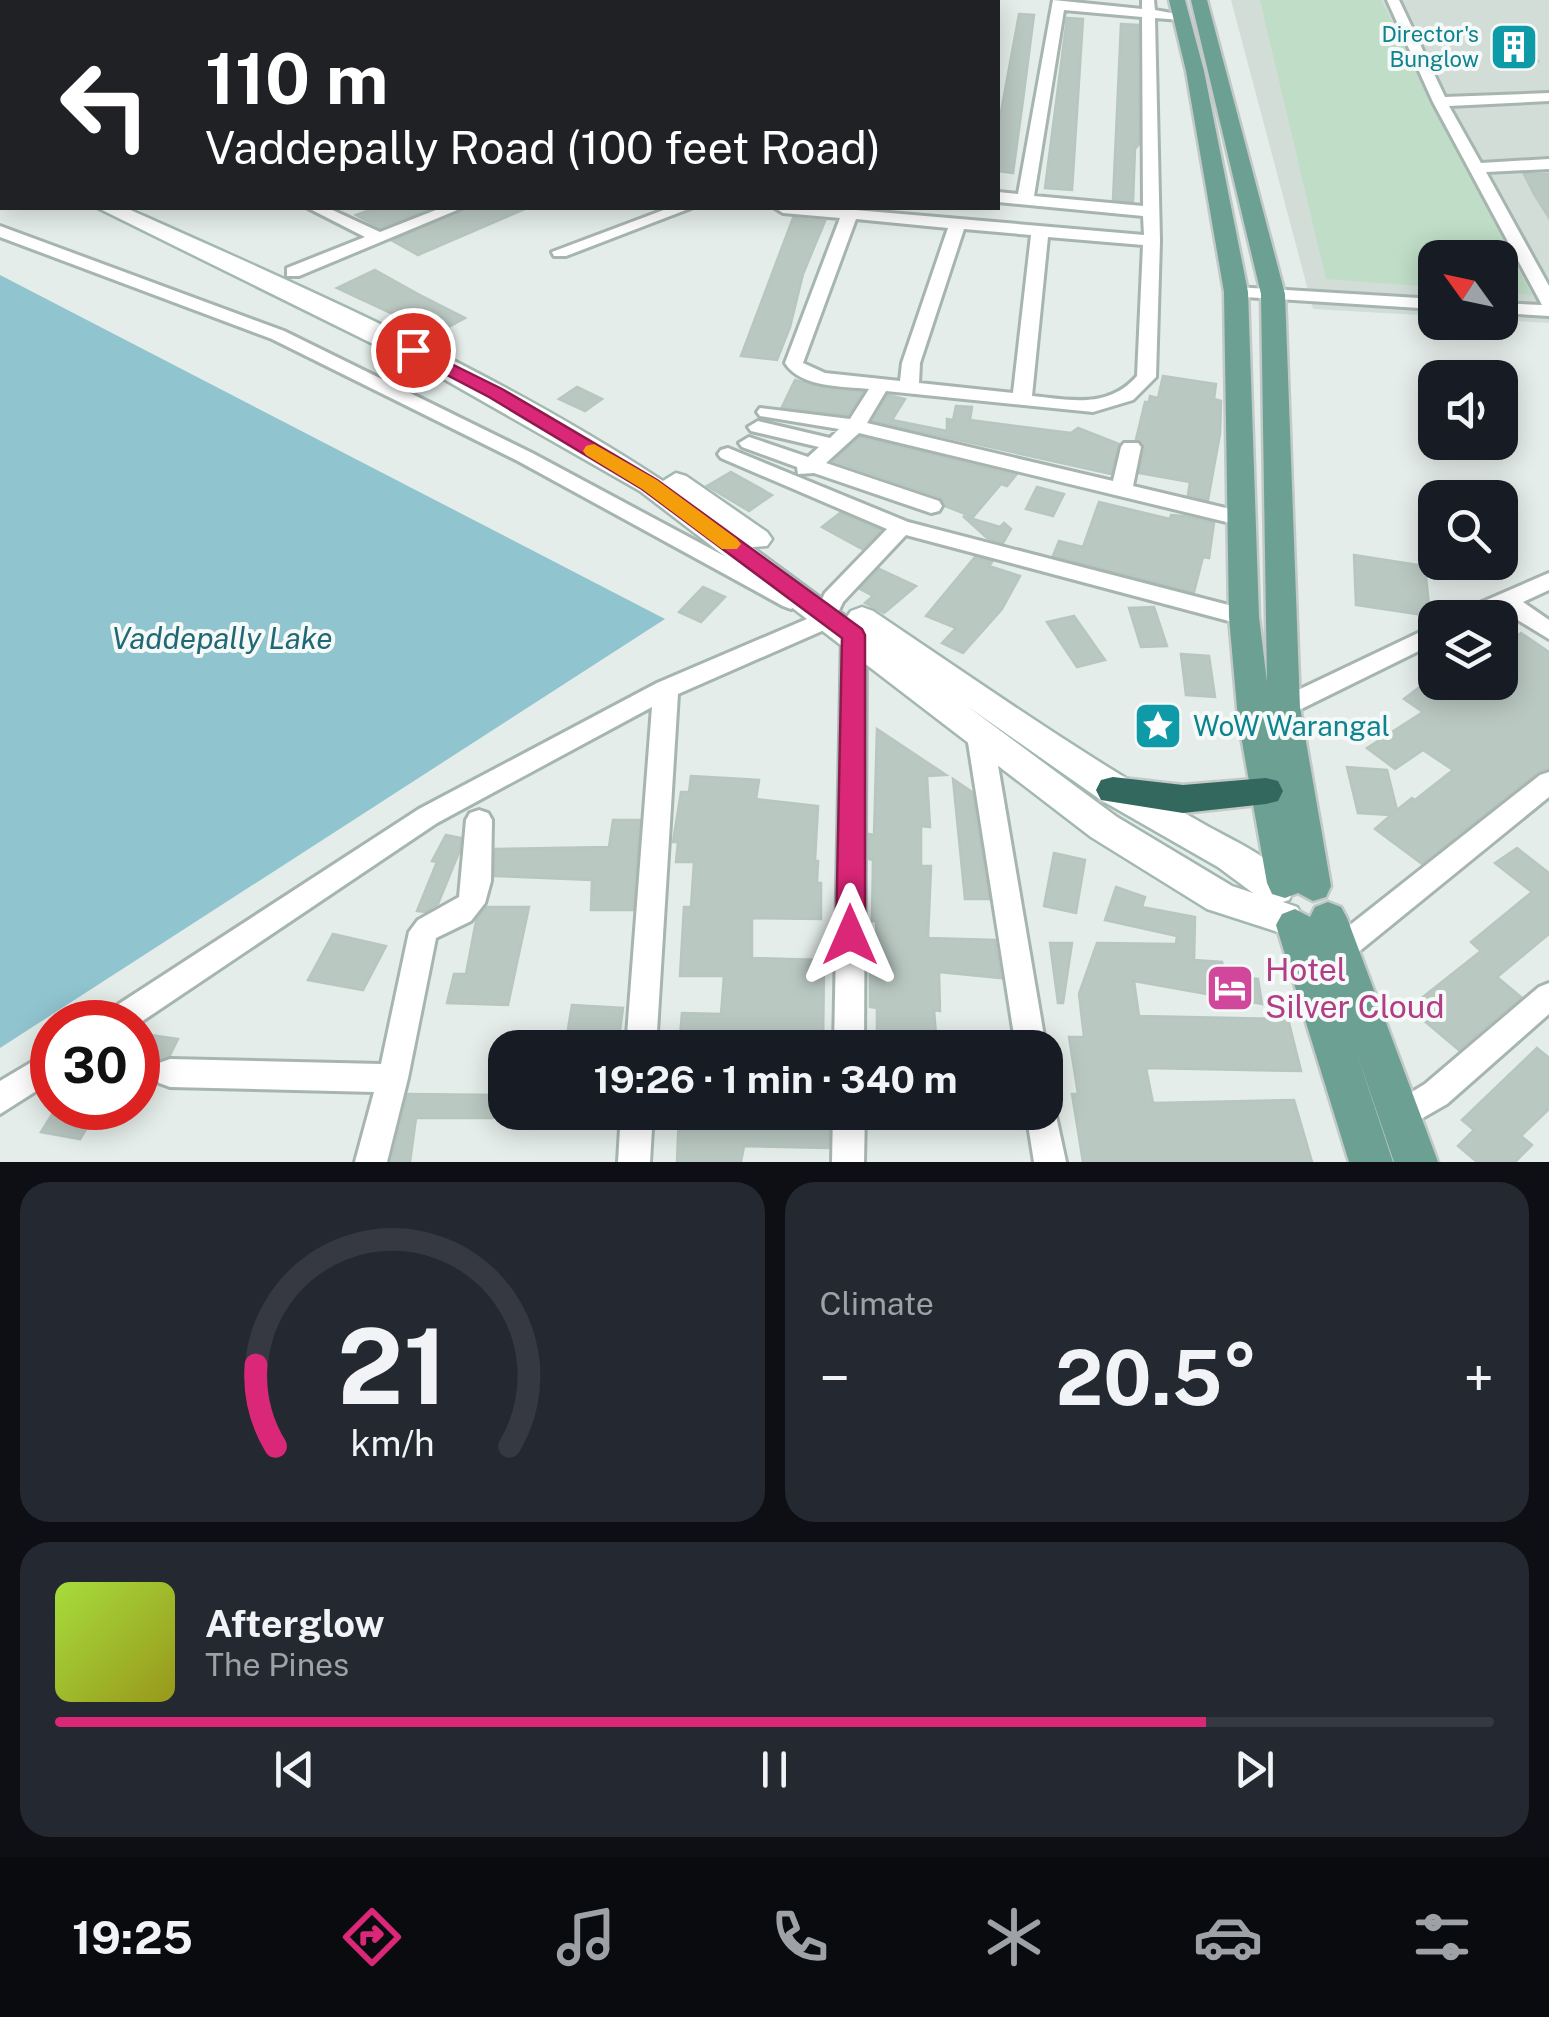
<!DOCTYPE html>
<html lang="en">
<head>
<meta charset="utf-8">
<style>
	body { margin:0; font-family:"Public Sans",sans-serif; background:#242831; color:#f1f3f6; height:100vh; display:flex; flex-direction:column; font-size:38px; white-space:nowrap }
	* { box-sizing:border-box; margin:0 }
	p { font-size:32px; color:#9ea1a6 }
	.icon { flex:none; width:55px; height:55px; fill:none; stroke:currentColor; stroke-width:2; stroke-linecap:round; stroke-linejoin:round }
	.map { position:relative; height:1162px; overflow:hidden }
	.panel { display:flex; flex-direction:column; gap:20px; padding:20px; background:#0d0f14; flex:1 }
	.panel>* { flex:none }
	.guide { position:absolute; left:0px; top:0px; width:1000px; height:210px; box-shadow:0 5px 25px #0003; background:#202124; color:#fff; overflow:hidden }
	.needle { width:65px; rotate:303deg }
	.controls { position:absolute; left:1418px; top:240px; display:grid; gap:20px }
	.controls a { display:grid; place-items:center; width:100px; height:100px; border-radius:20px; background:#171b24; box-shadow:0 5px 25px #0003; font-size:50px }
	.speed { position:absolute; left:30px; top:1000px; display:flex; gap:20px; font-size:50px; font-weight:700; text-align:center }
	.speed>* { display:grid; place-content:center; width:130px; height:130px; border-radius:50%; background:#171b24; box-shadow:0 5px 25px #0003; line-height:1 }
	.speed .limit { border:15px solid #d22; background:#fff; color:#111 }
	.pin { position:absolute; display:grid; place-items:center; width:85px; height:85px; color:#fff; margin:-42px; border:5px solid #fff; border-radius:50%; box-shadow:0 2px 10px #0007 }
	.me { position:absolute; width:110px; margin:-55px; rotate:0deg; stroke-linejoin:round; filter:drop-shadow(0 0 8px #0008) }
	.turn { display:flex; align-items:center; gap:35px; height:210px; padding:0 40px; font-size:45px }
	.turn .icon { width:130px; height:130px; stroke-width:2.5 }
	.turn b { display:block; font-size:70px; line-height:85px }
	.big { font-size:75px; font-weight:700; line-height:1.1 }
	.panel .widget { flex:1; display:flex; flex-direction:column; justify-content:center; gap:15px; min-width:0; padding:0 35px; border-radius:30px; background:#242831 }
	.panel .dial { align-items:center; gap:0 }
	.dial svg { height:260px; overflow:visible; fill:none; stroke:#363941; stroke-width:7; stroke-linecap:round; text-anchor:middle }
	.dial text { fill:#f1f3f6; stroke:none }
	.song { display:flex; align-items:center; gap:30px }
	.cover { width:120px; height:120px; border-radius:15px; background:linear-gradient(135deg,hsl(80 70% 55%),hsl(60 70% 35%)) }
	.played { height:10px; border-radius:5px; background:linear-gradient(90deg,#db2777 80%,#363941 80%) }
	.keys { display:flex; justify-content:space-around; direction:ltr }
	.heat { display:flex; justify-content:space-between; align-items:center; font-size:55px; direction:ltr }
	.panel .tiles { flex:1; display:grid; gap:20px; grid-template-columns:1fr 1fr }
	.widget:last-child { grid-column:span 2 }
	.trip { position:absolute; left:488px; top:1030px; width:575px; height:100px; border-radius:30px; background:#171b24; box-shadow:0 5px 25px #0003; font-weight:700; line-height:100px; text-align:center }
	.menu { display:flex; height:160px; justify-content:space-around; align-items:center; background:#090b0e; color:#9ea1a6 }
	.menu .icon { width:70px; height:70px }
	.menu .on { color:#db2777 }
	.menu b { font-size:45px; color:#f1f3f6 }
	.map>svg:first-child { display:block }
</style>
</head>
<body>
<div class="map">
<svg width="1549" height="1162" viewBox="0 0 1549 1162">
	<rect width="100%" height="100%" fill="#e4ede9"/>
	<polygon fill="#d2ddd8" points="1231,0 1549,0 1549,323 1500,320 1500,258 1435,258 1435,316 1313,309"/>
	<polygon fill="#bfddc7" points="1260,0 1381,0 1532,295 1500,292 1500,258 1435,258 1435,287 1326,279"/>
	<polygon fill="#90c4cf" points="0,275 665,619 0,1048"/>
	<g fill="#bac8c2" stroke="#b7c6c0" stroke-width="2.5">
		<polygon points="1019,14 1034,15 1023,100 1013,173 998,171 999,123"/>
		<polygon points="1067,18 1083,19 1072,190 1045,188"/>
		<polygon points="1121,24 1138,25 1139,144 1135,149 1133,201 1113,200"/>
		<polygon points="1492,33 1524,35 1538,61 1504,59"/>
		<polygon points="1524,174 1549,174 1549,218 1534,194"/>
		<polygon points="375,208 432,208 380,228 356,215"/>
		<polygon points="465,208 527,208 418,255 393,241"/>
		<polygon points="793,218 825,221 803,274 790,327 777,360 741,356"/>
		<polygon points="375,270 418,294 465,318 441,331 415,317 408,321 337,288"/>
		<polygon points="1163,376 1216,384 1214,399 1221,401 1220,434 1208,500 1188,495 1190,482 1139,473 1145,448 1136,439 1140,423 1145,402 1149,402 1150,396 1158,398"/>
		<polygon points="795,380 822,388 863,392 848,415 782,407"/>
		<polygon points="577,387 602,399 585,411 559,399"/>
		<polygon points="888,395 905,399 892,420 947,431 947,419 953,420 956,406 972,407 970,420 1071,433 1078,428 1119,444 1111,474 873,421"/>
		<polygon points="860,437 1016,475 1007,486 1001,484 973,517 945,506 940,497 833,461"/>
		<polygon points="731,472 772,495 749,511 707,486"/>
		<polygon points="1037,487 1064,494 1053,516 1026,509"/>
		<polygon points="1099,502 1170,519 1171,515 1184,516 1214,523 1209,558 1203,557 1194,592 1053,556 1059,541 1083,547"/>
		<polygon points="840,513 881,530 862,549 822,527"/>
		<polygon points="963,516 1000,527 1004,523 1011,529 1003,543 987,538"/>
		<polygon points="1354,555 1425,566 1430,616 1356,605"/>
		<polygon points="975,557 992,562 989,566 1020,576 1002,609 963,653 942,643 956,628 926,616"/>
		<polygon points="879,569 916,586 884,613 865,603 873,596 860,589"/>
		<polygon points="703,587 725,597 701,622 679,612"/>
		<polygon points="1154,607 1167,646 1141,647 1129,608"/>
		<polygon points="1074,616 1105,660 1077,667 1047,622"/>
		<polygon points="1521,633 1549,652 1549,769 1538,772 1422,864 1375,829 1391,815 1358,813 1347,767 1387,770 1397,810 1412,798 1415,800 1453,770 1423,750 1395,769 1367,748 1423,712 1404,699 1426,682 1500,682 1500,647"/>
		<polygon points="1181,654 1209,656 1215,697 1186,695"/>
		<polygon points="877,729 946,775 927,776 930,827 921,826 921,866 931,866 928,938 995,940 1001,978 939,972 940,1011 934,1010 937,1048 877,1048 877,1008 870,1007 870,973 878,973 876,921 872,921 873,860 869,859 869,834 874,835"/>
		<polygon points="691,776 759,780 756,799 818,806 815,861 818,861 817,883 821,883 821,919 752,918 752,958 824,960 823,1048 679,1048 682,1013 721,1014 724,976 680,976 684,907 691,907 694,862 676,862 678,842 673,842 681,792 689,792"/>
		<polygon points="953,779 972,792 989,899 965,899"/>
		<polygon points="613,820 640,820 633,910 591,910 592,880 495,876 495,849 609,847"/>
		<polygon points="446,835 461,838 460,850 438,904 425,912 417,911 437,862 432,861"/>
		<polygon points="1517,848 1549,873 1549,934 1497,977 1521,997 1459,1050 1409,1008 1481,951 1471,942 1532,892 1495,863"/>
		<polygon points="1054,853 1085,860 1076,913 1044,906"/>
		<polygon points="1116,887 1145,897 1142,907 1195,917 1194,960 1222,962 1223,967 1235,968 1236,977 1258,979 1262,1004 1134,981 1139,1016 1288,1019 1301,1071 1146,1068 1153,1103 1294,1100 1312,1162 1083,1162 1072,1094 1078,1094 1069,1037 1084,1037 1079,994 1097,943 1176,944 1177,936 1105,920"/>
		<polygon points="486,907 529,907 508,1005 447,1003 454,974 466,974 476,921"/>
		<polygon points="333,934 386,946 363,990 308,980"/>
		<polygon points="1050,943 1072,943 1063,1003 1058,1003"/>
		<polygon points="572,1005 623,1008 619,1038 567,1035"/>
		<polygon points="143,1034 178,1039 170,1055 156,1062 153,1087 138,1085 138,1044"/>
		<polygon points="1537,1048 1549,1058 1549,1109 1521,1136 1532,1145 1515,1162 1477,1162 1458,1146 1474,1130 1462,1120"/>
		<polygon points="408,1094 497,1095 493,1118 416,1118 410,1162 391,1162"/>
		<polygon points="56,1108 99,1108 80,1139 41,1132"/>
		<polygon points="679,1112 829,1112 829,1148 744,1146 741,1162 677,1162"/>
	</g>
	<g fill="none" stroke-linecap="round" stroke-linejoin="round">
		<g stroke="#a7b5b0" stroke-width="6">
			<g id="street">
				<polygon points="15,0 29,0 30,2 16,2"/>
				<polygon points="373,0 388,0 389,2 374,2"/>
				<polygon points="485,0 501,0 502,2 486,2"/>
				<polygon points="596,0 613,0 614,2 597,2"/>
				<path d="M1053 0 1142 9V0H1154L1155 10 1187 16 1181 20 1155 18 1160 241 1156 377 1133 400 1093 412 886 391 867 423 1113 481 1121 447 1124 443H1138L1141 447 1133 486 1251 514 1254 519 1251 524 1243 526 859 433 826 463 939 501 942 506 939 511 931 513 814 473 798 474 797 467 742 447 739 443 749 437 808 457 819 447 751 431 748 427 758 421 830 438 839 429 760 416 757 412 760 408 850 419 869 389C842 386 801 388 785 363L840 218 783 213 775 208H832L1144 235 1143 216 998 202V192L1018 194ZM1064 10 1142 17 1143 206 1034 196ZM856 219 948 228 902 363 900 381 825 373 803 363ZM964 229 1031 235 1013 393 919 383 920 363ZM1048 237 1143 245 1137 376C1108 409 1071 400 1032 396Z"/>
				<polygon points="1387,0 1399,0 1445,97 1549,93 1549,101 1449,106 1481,163 1549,159 1549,169 1486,172 1549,286 1549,316 1500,313 1500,303 1542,305 1433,102"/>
				<polygon points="2,24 2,32 0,33 0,25"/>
				<polygon points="0,50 2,51 2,59 0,59"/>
				<polygon points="308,208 328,208 380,232 441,208 462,208 299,276 287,276 287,268 365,237"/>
				<polygon points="669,208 691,208 566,256 554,256 552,252"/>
				<polygon points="0,226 284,331 532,453 799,596 802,601 791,609 783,606 518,461 272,339 0,237"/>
				<polygon points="1236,287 1435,299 1435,309 1230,296 1227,292"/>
				<polygon points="728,448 908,522 1244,609 1256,617 1244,625 906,535 843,602 831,627 678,694 656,1048 626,1048 652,707 437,823 138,1024 101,1022 105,1013 419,809 657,683 814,616 825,593 887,529 721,458 718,454 721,450"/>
				<polygon points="1549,573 1549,590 1523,602 1549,620 1549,639 1503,611 1489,618 1456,618 1459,612"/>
				<polygon points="1435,625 1435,643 1293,713 1275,713 1272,707 1275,701"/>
				<polygon points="854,627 866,635 864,1048 834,1048 842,635"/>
				<polygon points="980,727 989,729 993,736 1046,1048 1045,1051 1045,1048 1016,1048 967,736 971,729"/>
				<polygon points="1549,772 1549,797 1351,958 1341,961 1331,958 1327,949 1331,940 1540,775"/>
				<polygon points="479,810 488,813 492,820 491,881 485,903 471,921 436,938 408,1078 387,1162 355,1162 374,1092 170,1087 159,1083 155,1073 159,1063 170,1059 381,1064 409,932 418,920 459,897 466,820 470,813"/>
				<polygon points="1549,983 1549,1014 1447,1104 1400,1131 1389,1126 1384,1116 1389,1106 1425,1084 1539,987"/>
				<polygon points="52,1050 52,1081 0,1114 0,1081"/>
				<polygon points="1045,1098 1053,1102 1066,1162 1034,1162 1026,1112 1045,1112"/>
				<polygon points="621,1112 653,1112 650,1162 618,1162"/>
				<polygon points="833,1112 865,1112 864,1162 832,1162"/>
			</g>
		</g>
		<g stroke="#a3b8b1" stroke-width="5">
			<g id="secondary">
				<polygon points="0,141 2,142 2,154 0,154"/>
				<path d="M98 208H126C308 289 496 371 663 481L676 473 686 476 767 532 772 539 767 546 752 547 847 617 851 611 862 607 873 611C983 685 1092 762 1209 827 1236 842 1280 861 1294 889L1289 900 1283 902 1297 907 1303 918 1297 929 1284 934 1207 909 1091 837 640 491 442 378ZM967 706 1101 800 1218 867 1253 893 1232 886 1117 817Z"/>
			</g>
		</g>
		<g stroke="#c2c9c7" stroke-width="5">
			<g id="primary">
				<polygon points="1169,0 1185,0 1204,71 1248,292 1259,617 1267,682 1261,294 1191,0 1207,0 1285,294 1300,707 1331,886 1326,897 1313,901 1298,893 1285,898 1272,894 1267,883 1238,719 1229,617 1224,292 1186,71"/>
				<polygon points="1328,902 1341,907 1347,918 1438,1162 1394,1162 1357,1054 1393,1162 1349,1162 1276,925 1282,914 1295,909 1310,917 1315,907"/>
			</g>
		</g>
		<g stroke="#c2c9c7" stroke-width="5">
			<polygon id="highway" points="1113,777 1183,785 1266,778 1278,781 1283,791 1278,801 1266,804 1183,813 1101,800 1096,790 1101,780"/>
		</g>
		<use href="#street" fill="#fff" fill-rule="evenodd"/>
		<use href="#secondary" fill="#fff" fill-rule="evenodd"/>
		<use href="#primary" fill="#6ba093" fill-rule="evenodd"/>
		<use href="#highway" fill="#32685e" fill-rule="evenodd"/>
	</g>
	<polygon fill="#db2777" stroke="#8e194d" stroke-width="2.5" points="413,345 502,389 657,480 862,629 865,635 865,935 861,944 850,947 840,944 836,935 842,638 642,489 489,397 407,354 404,350"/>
	<polygon fill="#f59e0b" points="594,444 657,480 737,539 741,544 737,549 722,549 642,489 586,455 583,451 586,446"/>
	<defs>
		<g id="building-square" transform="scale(2.5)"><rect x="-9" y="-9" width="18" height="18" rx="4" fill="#0f9aa8" stroke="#f5f9f7"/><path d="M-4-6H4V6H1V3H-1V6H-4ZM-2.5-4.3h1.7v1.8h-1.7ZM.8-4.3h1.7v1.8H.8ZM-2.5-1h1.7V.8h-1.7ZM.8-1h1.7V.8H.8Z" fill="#fff"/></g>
		<g id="sight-square" transform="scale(2.5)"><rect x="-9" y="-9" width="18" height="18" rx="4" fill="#0f9aa8" stroke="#f5f9f7"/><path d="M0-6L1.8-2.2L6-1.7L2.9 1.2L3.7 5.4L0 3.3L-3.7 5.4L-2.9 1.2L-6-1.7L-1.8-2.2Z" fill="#fff"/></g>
		<g id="hotel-square" transform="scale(2.5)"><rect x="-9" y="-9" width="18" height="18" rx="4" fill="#d1479c" stroke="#f5f9f7"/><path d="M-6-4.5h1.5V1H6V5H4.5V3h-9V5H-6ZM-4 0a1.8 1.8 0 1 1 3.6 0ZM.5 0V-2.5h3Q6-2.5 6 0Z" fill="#fff"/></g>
	</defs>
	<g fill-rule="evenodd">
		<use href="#building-square" x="1514" y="47"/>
		<use href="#sight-square" x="1158" y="726"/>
		<use href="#hotel-square" x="1230" y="988"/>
	</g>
	<g text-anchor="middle" stroke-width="8" stroke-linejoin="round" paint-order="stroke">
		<g font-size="22" fill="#0d838f" stroke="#f5f9f7" text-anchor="end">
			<text x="1479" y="42">Director's<tspan x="1479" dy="25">Bunglow</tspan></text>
		</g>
		<g font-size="28" fill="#0d838f" stroke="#f5f9f7" text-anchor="start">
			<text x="1193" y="736">WoW Warangal</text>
		</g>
		<g font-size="30" font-style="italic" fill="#216877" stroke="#f5f9f7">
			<text x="222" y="649">Vaddepally Lake</text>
		</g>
		<g font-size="32" fill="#b23c85" stroke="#f5f9f7" text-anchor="start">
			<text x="1265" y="981">Hotel<tspan x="1265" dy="37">Silver Cloud</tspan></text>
		</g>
	</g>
</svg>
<div class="controls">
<a><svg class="needle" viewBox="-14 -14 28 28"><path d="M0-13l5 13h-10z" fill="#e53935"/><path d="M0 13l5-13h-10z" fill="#9ea1a6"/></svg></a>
<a><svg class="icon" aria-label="sound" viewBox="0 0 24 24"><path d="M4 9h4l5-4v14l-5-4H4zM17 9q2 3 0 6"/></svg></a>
<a><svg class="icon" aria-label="search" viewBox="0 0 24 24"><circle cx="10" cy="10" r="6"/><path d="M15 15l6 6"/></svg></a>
<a><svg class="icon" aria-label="layers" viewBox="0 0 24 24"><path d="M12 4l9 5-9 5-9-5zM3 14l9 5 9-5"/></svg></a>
</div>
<div class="speed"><div class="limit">30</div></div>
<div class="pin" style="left:413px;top:350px;background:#d93025"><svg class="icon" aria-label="arrive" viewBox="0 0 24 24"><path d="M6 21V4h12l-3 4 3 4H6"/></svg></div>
<svg class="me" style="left:850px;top:935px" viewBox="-20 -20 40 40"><path d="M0-17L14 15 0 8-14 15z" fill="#db2777" stroke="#fff" stroke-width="4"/></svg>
<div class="trip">19:26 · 1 min · 340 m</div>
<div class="guide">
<div class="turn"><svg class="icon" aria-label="left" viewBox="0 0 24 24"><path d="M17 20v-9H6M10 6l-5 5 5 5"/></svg><div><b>110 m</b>Vaddepally Road (100 feet Road)</div></div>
</div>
</div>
<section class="panel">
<div class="tiles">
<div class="widget dial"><svg viewBox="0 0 100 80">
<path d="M14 69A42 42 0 1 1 86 69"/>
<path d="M14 69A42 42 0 0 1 8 44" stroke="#db2777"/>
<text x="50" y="56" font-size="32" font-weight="700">21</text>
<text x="50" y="72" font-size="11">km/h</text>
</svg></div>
<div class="widget"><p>Climate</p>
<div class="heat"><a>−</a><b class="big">20.5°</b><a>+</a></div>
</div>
<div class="widget">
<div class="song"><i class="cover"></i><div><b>Afterglow</b><p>The Pines</p></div></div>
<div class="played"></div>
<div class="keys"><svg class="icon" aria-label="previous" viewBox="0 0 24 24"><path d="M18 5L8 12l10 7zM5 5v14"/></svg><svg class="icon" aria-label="pause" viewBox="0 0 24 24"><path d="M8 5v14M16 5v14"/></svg><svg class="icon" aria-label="next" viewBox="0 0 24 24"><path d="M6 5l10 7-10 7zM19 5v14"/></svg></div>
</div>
</div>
</section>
<nav class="menu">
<b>19:25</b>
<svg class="icon on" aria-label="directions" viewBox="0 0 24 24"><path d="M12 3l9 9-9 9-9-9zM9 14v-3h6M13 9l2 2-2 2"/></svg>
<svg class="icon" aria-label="music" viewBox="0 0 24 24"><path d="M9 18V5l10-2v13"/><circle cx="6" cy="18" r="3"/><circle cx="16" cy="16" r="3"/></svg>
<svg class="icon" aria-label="phone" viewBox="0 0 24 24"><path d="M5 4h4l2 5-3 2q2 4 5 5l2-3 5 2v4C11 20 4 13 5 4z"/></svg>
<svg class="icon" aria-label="climate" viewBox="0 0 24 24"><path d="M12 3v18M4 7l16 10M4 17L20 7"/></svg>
<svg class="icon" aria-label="car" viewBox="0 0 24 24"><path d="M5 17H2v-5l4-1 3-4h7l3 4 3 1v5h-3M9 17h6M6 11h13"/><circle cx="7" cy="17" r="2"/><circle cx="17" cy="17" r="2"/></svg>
<svg class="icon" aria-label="filters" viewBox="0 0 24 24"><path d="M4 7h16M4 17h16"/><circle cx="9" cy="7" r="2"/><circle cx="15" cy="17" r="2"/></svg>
</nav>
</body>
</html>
